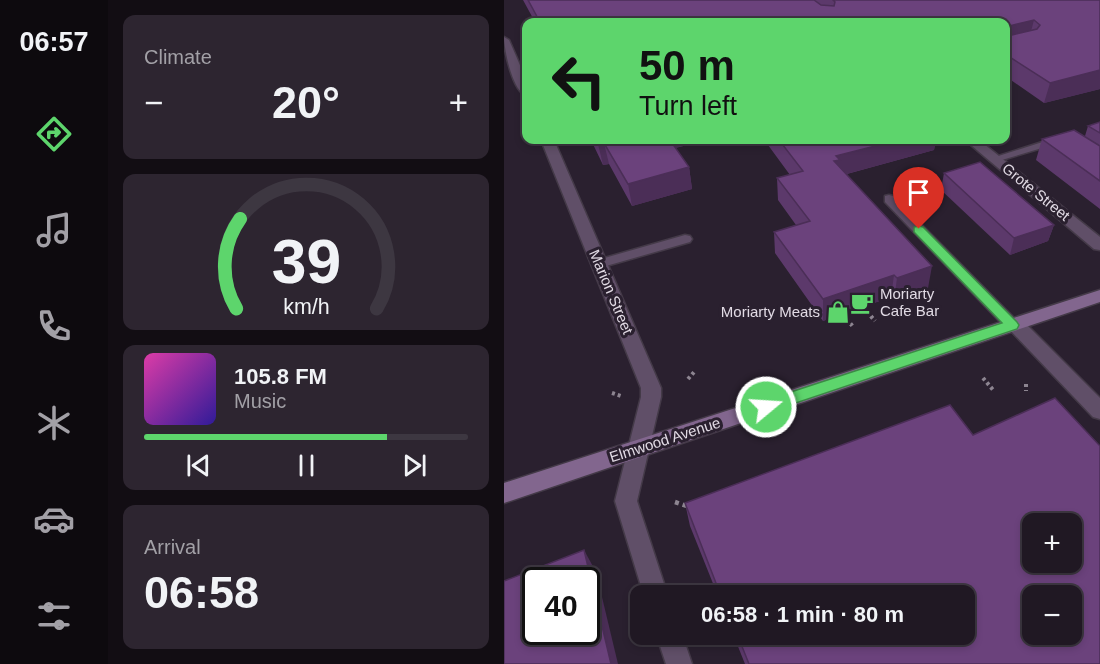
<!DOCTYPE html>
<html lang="en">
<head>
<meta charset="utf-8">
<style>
	body { margin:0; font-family:Helvetica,sans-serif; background:#2d2530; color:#f1f3f6; height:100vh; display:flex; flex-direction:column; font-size:22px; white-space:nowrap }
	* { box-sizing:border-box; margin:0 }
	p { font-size:20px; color:#a2a0a6 }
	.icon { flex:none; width:33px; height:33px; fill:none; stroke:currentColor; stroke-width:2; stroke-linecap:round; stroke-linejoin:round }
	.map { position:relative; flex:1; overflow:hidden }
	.side { display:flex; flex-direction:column; gap:15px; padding:15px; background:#120d13; width:396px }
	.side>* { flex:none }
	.top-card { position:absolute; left:18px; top:18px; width:488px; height:126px; border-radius:12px; box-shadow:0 3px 9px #0003,0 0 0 2px #3d3741; background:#5dd56c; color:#111; overflow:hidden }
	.buttons { position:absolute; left:518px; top:513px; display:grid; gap:12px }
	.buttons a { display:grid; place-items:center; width:60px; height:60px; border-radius:12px; background:#201823; box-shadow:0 3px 9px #0003,0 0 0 2px #3d3741; font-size:30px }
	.speed { position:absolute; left:18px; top:567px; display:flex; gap:12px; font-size:30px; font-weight:700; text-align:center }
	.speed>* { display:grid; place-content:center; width:78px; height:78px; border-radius:50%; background:#201823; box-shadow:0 3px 9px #0003,0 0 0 2px #3d3741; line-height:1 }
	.speed .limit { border:3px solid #111; border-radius:9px; background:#fff; color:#111 }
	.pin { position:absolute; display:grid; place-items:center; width:51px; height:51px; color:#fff; margin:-62px -26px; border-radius:50% 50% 50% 0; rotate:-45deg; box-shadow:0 0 6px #0007 }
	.pin .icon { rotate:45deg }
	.me { position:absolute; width:66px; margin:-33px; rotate:72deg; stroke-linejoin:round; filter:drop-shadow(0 0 4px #0008) }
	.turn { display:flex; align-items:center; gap:21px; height:126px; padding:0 18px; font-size:27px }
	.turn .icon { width:78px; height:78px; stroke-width:2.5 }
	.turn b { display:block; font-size:42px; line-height:51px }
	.big { font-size:45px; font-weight:800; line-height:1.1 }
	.side .widget { flex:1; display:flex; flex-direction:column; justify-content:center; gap:9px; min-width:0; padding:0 21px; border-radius:12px; background:#2d2530 }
	.side .dial { align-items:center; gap:0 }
	.dial svg { height:156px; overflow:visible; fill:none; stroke:#3d3741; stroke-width:7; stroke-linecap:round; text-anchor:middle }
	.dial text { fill:#f1f3f6; stroke:none }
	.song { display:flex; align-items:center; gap:18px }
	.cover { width:72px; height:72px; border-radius:9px; background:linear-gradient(135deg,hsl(320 70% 55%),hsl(250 70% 35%)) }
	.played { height:6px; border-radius:3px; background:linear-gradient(90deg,#5dd56c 75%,#3d3741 75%) }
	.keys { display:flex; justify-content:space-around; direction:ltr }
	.heat { display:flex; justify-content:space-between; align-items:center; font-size:33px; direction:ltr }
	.trip { position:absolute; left:126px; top:585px; width:345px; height:60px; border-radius:12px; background:#201823; box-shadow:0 3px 9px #0003,0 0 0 2px #3d3741; font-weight:800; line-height:60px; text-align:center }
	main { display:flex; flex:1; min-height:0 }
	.tabs { display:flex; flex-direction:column; width:108px; justify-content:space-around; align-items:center; background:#0d0a0e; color:#a2a0a6 }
	.tabs .icon { width:42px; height:42px }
	.tabs .on { color:#5dd56c }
	.tabs b { font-size:27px; color:#f1f3f6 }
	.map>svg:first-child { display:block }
</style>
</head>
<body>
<main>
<nav class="tabs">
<b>06:57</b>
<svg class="icon on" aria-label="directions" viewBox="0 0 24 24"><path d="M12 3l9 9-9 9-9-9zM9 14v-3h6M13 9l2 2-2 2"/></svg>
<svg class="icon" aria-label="music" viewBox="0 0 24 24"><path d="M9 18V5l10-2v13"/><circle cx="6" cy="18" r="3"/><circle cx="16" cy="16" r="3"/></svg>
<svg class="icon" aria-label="phone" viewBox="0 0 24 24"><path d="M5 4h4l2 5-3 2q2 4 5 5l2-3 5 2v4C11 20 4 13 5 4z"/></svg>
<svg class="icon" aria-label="climate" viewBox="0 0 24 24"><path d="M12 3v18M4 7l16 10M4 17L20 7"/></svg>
<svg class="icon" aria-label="car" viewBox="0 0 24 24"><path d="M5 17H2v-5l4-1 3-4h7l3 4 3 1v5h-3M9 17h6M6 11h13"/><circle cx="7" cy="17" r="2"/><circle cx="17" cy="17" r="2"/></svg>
<svg class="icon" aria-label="filters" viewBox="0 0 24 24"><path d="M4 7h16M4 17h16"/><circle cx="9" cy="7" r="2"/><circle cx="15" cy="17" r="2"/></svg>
</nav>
<section class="side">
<div class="widget"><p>Climate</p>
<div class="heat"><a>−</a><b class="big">20°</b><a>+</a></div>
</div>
<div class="widget dial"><svg viewBox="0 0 100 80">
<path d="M14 69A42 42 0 1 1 86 69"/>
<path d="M14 69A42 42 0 0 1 16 23" stroke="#5dd56c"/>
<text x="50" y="56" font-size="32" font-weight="700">39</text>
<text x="50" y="72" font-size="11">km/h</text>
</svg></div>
<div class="widget">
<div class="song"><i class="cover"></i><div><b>105.8 FM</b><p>Music</p></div></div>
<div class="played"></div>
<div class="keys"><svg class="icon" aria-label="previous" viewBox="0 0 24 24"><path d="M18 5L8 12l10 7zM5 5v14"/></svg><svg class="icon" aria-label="pause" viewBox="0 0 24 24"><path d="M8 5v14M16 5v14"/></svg><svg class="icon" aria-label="next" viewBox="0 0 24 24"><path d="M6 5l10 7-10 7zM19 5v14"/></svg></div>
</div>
<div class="widget"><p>Arrival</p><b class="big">06:58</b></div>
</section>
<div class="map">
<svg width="596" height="664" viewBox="0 0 596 664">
	<rect width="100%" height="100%" fill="#2a202f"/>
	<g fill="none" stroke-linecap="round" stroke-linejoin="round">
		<g stroke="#443a48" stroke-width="3">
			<g id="lane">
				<polygon points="554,137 560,140 558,142 491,162 485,159"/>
				<polygon points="385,195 389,196 513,321 515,325 513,329 503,329 381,202 381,196"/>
				<polygon points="181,235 186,236 188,239 186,242 95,268 88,264 90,261"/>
			</g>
		</g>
		<g stroke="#443a48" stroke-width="3">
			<g id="street">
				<path d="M0 37 5 40 22 79V95C9 92 0 50 0 37Z"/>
				<polygon points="37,140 50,140 157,388 157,397 133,501 164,596 140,596 111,501 137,397 137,388"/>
				<polygon points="461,140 475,140 596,237 596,250 590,249"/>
				<polygon points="511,318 517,319 596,398 596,419 589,417 505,329 502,324 505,319"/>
				<polygon points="152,634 178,634 188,664 162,664"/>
			</g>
		</g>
		<g stroke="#443a48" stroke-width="3">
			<polygon id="secondary" points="596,290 596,302 0,503 0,483"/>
		</g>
		<g stroke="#8d8591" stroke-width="4" stroke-dasharray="3 3" stroke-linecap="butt">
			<polyline points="359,307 371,321"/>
			<polyline points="418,307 423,313"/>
			<polyline points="339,314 350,328"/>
			<polyline points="479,378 490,391"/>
			<polyline points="184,379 191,371"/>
			<polyline points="522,384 522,391"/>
			<polyline points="108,393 117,396"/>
		</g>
		<polyline stroke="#8d8591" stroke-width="4.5" stroke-dasharray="4 4" stroke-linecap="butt" points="171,502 183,506"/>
		<use href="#lane" fill="#604f68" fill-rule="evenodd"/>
		<use href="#street" fill="#604f68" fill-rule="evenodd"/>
		<use href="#secondary" fill="#82668e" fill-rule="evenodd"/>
	</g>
	<g fill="#5c396b" fill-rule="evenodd">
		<polygon points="19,0 596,0 596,89 540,103 501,76 501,22 31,22"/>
		<polygon points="596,122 596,209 532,160 538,139 581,136 584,126"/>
		<polygon points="87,140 187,140 188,144 171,148 185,167 188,189 128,206 105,164 99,165"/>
		<polygon points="263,140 432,140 430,150 343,174 424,288 390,300 387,297 319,321 271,253 270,232 292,225 274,200 273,178 286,175 264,145"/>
		<polygon points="440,173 550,225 544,241 506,255 437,190"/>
		<path d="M551 398 596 446V664H241L229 634H460V596H214L186 526 181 503 446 405 469 435ZM528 524H567V562H528ZM528 596H567V634H528Z"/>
	</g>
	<g fill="#4b2e57">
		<polygon points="530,20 525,39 501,45 505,26"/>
		<polygon points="596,70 596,89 540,103 546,83"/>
		<polygon points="160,140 187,140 188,144 162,150"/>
		<polygon points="395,140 432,140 430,150 335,176 330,161 332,156"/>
		<polygon points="100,143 105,164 99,165 94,144"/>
		<polygon points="185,167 188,189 128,206 124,184"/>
		<polygon points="550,225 544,241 506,255 510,238"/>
		<polygon points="428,266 424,288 390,300 393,278"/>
		<polygon points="390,275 387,297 319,321 319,299"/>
		<polygon points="80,550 92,572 114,664 107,664"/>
	</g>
	<g fill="#6b427c" stroke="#4b2e57" stroke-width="1.5" fill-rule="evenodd">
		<path d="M24 0H310L317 5 330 6 331 2 329 0H596V70L546 83 501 54V22H36ZM530 20 536 25 533 29 504 36 505 26Z"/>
		<polygon points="596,122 596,133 584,126"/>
		<polygon points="570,130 596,146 596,181 538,139"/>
		<polygon points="92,140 166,140 185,167 124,184 100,143 94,144"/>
		<polygon points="275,140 395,140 332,156 336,160 330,161 428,266 393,278 390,275 319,299 270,232 306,221 273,178 299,171"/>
		<polygon points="476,162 550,225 510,238 440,173"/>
		<path d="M551 398 596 446V664H245L233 634H460V596H217L181 503 446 405 469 435ZM528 524H567V562H528ZM528 596H567V634H528Z"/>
		<path d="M80 550 107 664H0V581ZM32 580H82V632H32Z"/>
	</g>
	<polygon fill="#5dd56c" stroke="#3c8a46" stroke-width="1.5" points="415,226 419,227 513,322 515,325 513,329 262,413 256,411 254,407 256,402 498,323 410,232 410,227"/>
	<defs>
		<g id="cafe-bare" transform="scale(1.8)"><path d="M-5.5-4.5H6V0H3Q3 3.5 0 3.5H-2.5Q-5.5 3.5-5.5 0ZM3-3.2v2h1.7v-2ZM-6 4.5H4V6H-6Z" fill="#5dd56c" stroke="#2a202f" stroke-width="2.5" paint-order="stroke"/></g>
		<g id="shop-bare" transform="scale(1.8)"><path d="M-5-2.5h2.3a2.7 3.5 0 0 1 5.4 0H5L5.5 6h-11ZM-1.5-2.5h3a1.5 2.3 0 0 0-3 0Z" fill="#5dd56c" stroke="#2a202f" stroke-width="2.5" paint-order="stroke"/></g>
	</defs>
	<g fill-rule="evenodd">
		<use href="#cafe-bare" x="358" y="303"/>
		<use href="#shop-bare" x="334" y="312"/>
	</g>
	<g text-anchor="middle" stroke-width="6" stroke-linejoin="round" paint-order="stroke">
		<g font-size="15" fill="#e1dae4" stroke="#2a202f">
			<text transform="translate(532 192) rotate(39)" y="5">Grote Street</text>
			<text transform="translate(107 292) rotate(67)" y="5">Marion Street</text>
			<text transform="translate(161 440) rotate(-18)" y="5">Elmwood Avenue</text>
		</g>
		<g font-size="15" fill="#e1dae4" stroke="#2a202f" text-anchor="start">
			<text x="376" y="299">Moriarty<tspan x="376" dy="17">Cafe Bar</tspan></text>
			<text x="316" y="317" text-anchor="end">Moriarty Meats</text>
		</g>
	</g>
</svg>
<div class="buttons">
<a>+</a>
<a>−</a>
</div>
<div class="speed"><div class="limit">40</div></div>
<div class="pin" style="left:415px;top:229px;background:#d93025"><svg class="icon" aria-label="arrive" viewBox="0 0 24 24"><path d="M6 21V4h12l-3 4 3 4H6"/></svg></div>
<svg class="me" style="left:262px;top:407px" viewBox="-20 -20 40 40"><circle r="17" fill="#5dd56c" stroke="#fff" stroke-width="3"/><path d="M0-11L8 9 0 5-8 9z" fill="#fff"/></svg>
<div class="trip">06:58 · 1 min · 80 m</div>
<div class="top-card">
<div class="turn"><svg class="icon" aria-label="left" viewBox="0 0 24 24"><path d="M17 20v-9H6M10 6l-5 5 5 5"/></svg><div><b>50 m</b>Turn left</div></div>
</div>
</div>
</main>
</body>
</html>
